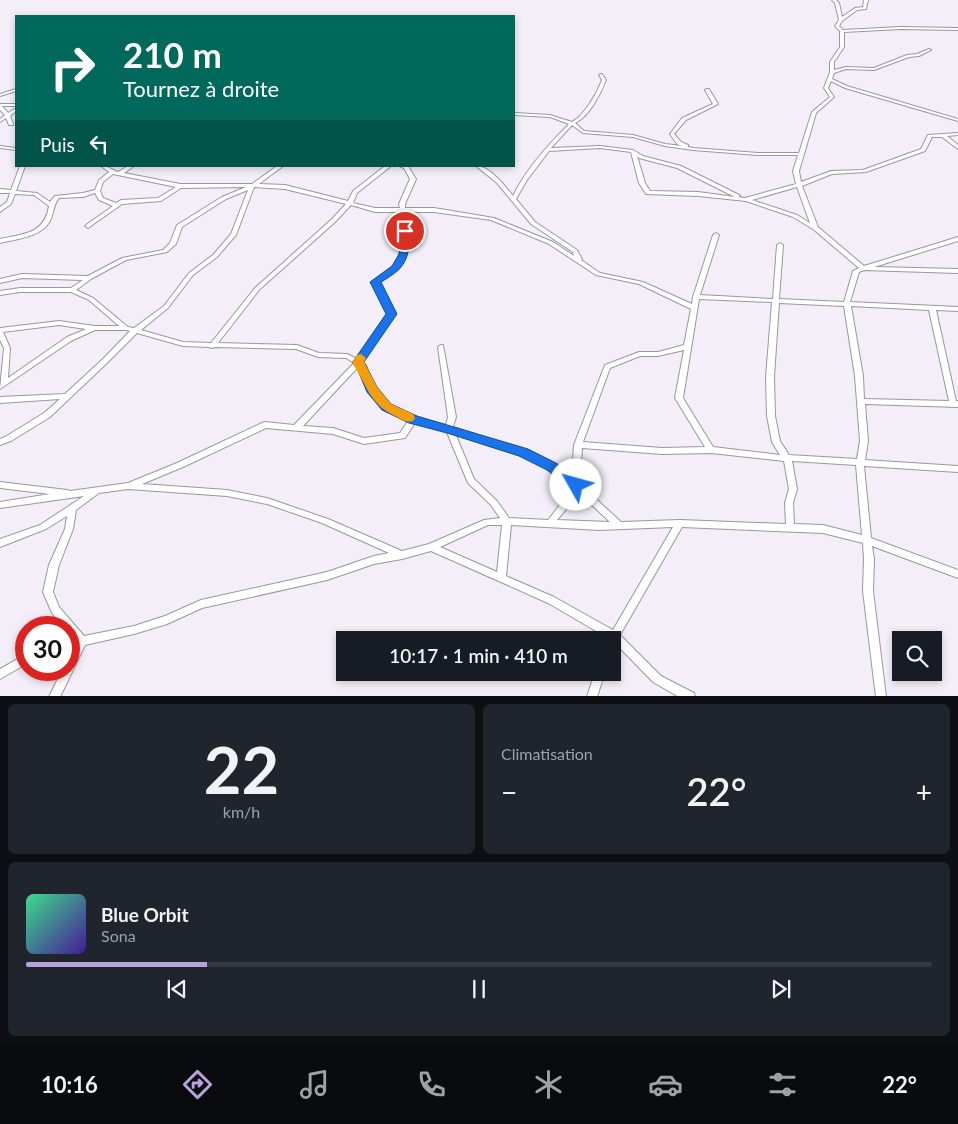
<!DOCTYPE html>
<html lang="fr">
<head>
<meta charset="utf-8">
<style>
	body { margin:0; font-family:Lato,sans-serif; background:#20242c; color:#f1f3f6; height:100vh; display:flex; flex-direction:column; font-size:19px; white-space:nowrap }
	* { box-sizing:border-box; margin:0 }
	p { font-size:16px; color:#9ea1a6 }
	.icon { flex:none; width:28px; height:28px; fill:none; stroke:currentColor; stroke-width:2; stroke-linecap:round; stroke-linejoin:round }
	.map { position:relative; height:696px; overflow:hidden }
	.details { display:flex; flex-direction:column; gap:8px; padding:8px; background:#0d0f14; flex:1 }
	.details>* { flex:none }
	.guide { position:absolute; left:15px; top:15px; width:500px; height:152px; border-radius:0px; box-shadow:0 2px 8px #0003; background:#00695c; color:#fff; overflow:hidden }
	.fabs { position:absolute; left:892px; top:631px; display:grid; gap:10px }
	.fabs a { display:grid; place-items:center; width:50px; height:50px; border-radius:0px; background:#171b24; box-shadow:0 2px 8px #0003; font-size:25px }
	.speed { position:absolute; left:15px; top:616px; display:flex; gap:10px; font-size:25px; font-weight:700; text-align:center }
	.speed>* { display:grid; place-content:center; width:65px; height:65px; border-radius:50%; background:#171b24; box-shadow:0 2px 8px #0003; line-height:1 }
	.speed .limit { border:8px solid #d22; background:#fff; color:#111 }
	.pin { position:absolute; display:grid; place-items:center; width:42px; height:42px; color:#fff; margin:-21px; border:2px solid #fff; border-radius:50%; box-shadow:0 1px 5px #0007 }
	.me { position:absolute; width:55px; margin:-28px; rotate:308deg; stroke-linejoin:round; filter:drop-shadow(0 0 4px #0008) }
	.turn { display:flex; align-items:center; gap:18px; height:105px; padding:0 25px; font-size:22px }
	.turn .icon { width:65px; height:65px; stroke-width:2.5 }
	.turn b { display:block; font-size:35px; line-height:42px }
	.then { display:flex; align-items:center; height:48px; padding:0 25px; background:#0003; gap:10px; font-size:19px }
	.big { font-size:38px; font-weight:600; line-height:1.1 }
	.details .card { flex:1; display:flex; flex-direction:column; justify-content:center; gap:8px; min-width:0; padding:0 18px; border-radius:8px; background:#20242c }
	.details .dial { align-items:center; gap:0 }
	.dial b { font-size:65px; line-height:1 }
	.song { display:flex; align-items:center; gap:15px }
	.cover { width:60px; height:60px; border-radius:8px; background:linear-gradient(135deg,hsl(150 70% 55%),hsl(260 70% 35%)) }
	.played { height:5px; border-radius:2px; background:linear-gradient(90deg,#b9a3da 20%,#363941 20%) }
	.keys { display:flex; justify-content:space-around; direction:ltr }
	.heat { display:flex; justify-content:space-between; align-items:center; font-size:28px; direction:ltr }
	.details .tiles { flex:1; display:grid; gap:8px; grid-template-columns:1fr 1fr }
	.card:last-child { grid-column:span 2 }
	.trip { position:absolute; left:336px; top:631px; width:285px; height:50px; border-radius:0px; background:#171b24; box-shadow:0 2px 8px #0003; font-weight:600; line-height:50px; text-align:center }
	.menu { display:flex; height:80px; justify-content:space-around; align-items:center; background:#090b0e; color:#9ea1a6 }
	.menu .icon { width:35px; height:35px }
	.menu .active { color:#b9a3da }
	.menu b { font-size:22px; color:#f1f3f6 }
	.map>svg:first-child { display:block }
</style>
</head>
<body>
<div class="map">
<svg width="958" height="697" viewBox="0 0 958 697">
	<rect width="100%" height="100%" fill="#f3eef7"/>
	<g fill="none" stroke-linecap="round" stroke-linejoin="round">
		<g stroke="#9a969e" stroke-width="2">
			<g id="street">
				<path d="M832 0H836L839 3 842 17 855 8 863 7 864 0H868L866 9 857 10 842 21 839 26 843 30 900 27 958 28V30L900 29 844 32V47L834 62V70L846 67 874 68 907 55 917 54 929 49 931 50 919 56 909 57 874 70 846 69 834 73 832 79 847 86 958 119V121L845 88 831 81 828 88 834 97 816 113 799 171 801 182 831 171 863 170 921 149 928 135 958 133V135L947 136 958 145V149L942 137H932L925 151 866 172 832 174 802 186 818 227 864 266 958 237V241L874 267 958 269V273L864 270 859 272 850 302 958 307V311L936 310 956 401H958V407L865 404 868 441 865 460 958 466V472L864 466 871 538 958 570V578L872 546 874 559 873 591 886 697H876L863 591 864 559 863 543 823 533 682 527 620 635 661 676 694 693 695 697H679L653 682 615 643 612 644V640H607L608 638 548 603 431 551 402 559 374 564 327 580 202 608 167 624 134 634 85 645 60 697H49L62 670H69V657L74 648H69V640L74 638 69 633V628H64L52 613 43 592 49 565 65 529 67 516 46 529 0 547V539L40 525 84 496 0 508V502L50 494 0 488V482L67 490 70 491 128 483 177 463 262 423 265 422 294 425 354 363 346 358 318 357 296 349 215 347 212 348 209 347 183 346 137 333 107 363 50 417 11 441 0 445V439L5 437 44 413 60 399 0 403V397L65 394 103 359 130 331 126 330H95L71 341 0 389 4 348 0 340V328L59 321 95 326H119L89 300 71 292H20L0 295V291L20 288H71L83 280 22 278 0 283V279L22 274 88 276 122 258 163 250 170 243 177 225 222 197 246 187 181 188 161 201 122 204 88 228 85 226 86 225 113 206 99 200 95 193 83 197 59 198C53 205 54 213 50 221 41 237 17 239 0 243V239C23 234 45 234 49 206L34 195 15 194 11 204 0 212V207L7 202 10 193H0V189L11 190 20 166H25L16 191 37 193 50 202 55 196 83 193 95 190 99 180 109 172 101 166C108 166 112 170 118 172L128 166H134L124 173 180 184H252L277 166H283L259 184 285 185 348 201 353 191 385 166H391L357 193 353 203 375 208H400L399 204 410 179 404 168 399 166H408L416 179 405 204V208H434L494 218 553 242 574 256 573 252 531 224 497 183 476 166C490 166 505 186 513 196 526 169 548 145 569 124L550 117 514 115V113L550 115 572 122C585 115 597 93 602 80L599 75 601 74H602L606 80C601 93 589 117 575 123L584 131 633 135 665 144 682 146 677 144 670 134 682 118 713 104 705 90 707 89H709L718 104 686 120 674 134 681 142 688 145V147L693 148 758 153H799L812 112 830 97 824 88 830 72V62L840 47V31L835 26 839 20 835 3ZM572 125 583 133 633 137 665 146 693 150 758 155H798L793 171 796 184 745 198 738 197 740 196 739 195 681 166 643 156 633 150 600 146 551 148ZM600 148 631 152 639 183 646 194 698 196 746 201 793 217 813 229 859 268 853 271 844 302 779 299 783 245 780 243 777 245 773 299 700 295 719 235 716 233 713 235 693 297 692 304 643 282 600 273 581 260 582 259 577 250 535 222 516 199 527 180 549 151ZM637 156 639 158 677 168 735 197 698 192 650 191 645 183ZM113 174 176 187 158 198 121 200 116 203 103 198 100 191 103 182ZM254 187 285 189 346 204 331 220 255 288 211 343 183 342 141 330 168 308 193 275 217 257 236 235ZM797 187 810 223 797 215 752 200ZM248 190 231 234 213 255 189 273 164 306 134 328 128 327 93 298 76 290 91 279 126 260 167 252 176 244 182 227 226 199ZM351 205 375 212H400C403 228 405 256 392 268 386 273 379 277 373 282L388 314 357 359 347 354 319 353 297 345 218 343 259 290 335 222ZM406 212H434L491 220 549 244 596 275 639 284 691 309 684 345 658 352H639L605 365 574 445 572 478 554 464 527 451 453 427 456 417 443 345H441L438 347 448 417 446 425 415 418 389 405 374 388 366 365 362 362 394 314 379 283C385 278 394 274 399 269 411 254 409 230 406 212ZM699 299 772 302 766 377 767 416 772 442 780 455 713 447 683 398ZM779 303 844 306 855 376 860 441 857 459 789 455 780 441 775 416 774 377ZM851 306 929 310 949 401 864 399 863 376ZM59 325 86 329 67 337 8 378 10 348 3 332ZM684 350 675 398 705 447 662 448 583 442 610 368 640 356H658ZM359 366 367 389 383 409 408 421 400 433 364 438 333 428 303 426ZM415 423 446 430 468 483 491 505 500 518 484 520 429 544 402 551 328 519 267 498 227 490 142 484 183 467 266 428 333 434 364 444 405 438ZM455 433 521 455 548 468 571 486 567 496 548 520 509 518 497 501 474 479ZM582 448 662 454 711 453 784 461 789 489 785 503 786 524 680 520 621 522 580 484ZM792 461 856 465 862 535 823 525 794 524 793 503 797 489ZM128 489 227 496 267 504 322 523 389 553 374 556 327 572 201 600 165 616 134 626 84 636 59 607 53 592 59 565 73 529 76 510 99 493ZM578 492 610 522 557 520 574 500ZM488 525H502L497 572 440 547ZM511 525 599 530 673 527 613 630 554 597 506 576Z"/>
				<polygon points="16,89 16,91 0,96 0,94"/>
				<polygon points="0,104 16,104 16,106 2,106 8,113 16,108 16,111 10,116 13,124 13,125 9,125 6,118 0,122 0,119 5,115 0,110"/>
				<polygon points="0,146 16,148 16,150 0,148"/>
				<polygon points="26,654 26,664 0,679 0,669"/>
				<polygon points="595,672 605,672 597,697 587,697"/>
			</g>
		</g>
		<use href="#street" fill="#fff" fill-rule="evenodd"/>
	</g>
	<path fill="#1a73e8" stroke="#114b97" d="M402 229 410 231C409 260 406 267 381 282L397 314 364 362 377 387 391 404 417 416 528 449 556 463 580 481 582 485 580 489H571L547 470 519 456 447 433 409 423 382 410 367 392 357 368 352 363 386 314 370 282 392 266 399 254Z"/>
	<path fill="#f59e0b" d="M361 354 366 358 364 362 377 387 391 404 413 414 415 418 413 421C406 423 401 419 395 416 368 403 367 383 352 363L357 355Z"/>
</svg>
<div class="fabs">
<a><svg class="icon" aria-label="search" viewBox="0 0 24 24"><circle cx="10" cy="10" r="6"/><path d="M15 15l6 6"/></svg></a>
</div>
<div class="speed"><div class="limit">30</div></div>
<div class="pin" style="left:405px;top:231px;background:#d93025"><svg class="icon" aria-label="arrive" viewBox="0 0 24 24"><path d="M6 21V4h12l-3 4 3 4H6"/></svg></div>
<svg class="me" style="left:576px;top:485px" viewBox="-20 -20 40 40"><circle r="19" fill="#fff"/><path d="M0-13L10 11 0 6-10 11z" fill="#1a73e8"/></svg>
<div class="trip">10:17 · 1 min · 410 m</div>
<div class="guide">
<div class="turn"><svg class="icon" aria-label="right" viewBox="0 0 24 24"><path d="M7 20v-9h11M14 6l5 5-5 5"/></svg><div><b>210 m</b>Tournez à droite</div></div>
<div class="then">Puis<svg class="icon" aria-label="left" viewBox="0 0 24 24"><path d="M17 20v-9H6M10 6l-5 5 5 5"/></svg></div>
</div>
</div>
<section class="details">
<div class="tiles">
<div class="card dial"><b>22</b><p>km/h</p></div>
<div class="card"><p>Climatisation</p>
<div class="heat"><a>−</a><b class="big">22°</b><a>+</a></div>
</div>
<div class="card">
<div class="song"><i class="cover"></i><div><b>Blue Orbit</b><p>Sona</p></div></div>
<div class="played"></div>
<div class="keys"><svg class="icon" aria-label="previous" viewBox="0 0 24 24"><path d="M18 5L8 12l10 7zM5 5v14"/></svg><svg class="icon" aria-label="pause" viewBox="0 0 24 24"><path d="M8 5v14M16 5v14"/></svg><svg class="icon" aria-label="next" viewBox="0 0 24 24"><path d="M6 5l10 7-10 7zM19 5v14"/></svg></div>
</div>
</div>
</section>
<nav class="menu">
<b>10:16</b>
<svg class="icon active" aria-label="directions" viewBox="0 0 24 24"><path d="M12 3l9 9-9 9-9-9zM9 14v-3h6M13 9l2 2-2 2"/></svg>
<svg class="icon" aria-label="music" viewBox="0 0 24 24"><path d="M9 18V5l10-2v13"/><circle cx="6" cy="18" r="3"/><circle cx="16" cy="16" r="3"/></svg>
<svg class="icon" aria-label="phone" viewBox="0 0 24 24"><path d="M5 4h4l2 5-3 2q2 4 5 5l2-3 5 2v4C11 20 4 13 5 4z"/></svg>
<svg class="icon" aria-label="climate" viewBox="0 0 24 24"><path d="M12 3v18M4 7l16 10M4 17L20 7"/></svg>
<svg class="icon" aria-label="car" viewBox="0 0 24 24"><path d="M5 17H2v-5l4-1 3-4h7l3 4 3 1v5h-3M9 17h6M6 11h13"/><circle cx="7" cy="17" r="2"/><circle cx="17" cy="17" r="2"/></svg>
<svg class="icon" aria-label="filters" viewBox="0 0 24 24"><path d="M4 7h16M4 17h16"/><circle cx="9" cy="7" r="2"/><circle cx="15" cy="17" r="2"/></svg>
<b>22°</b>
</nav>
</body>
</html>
